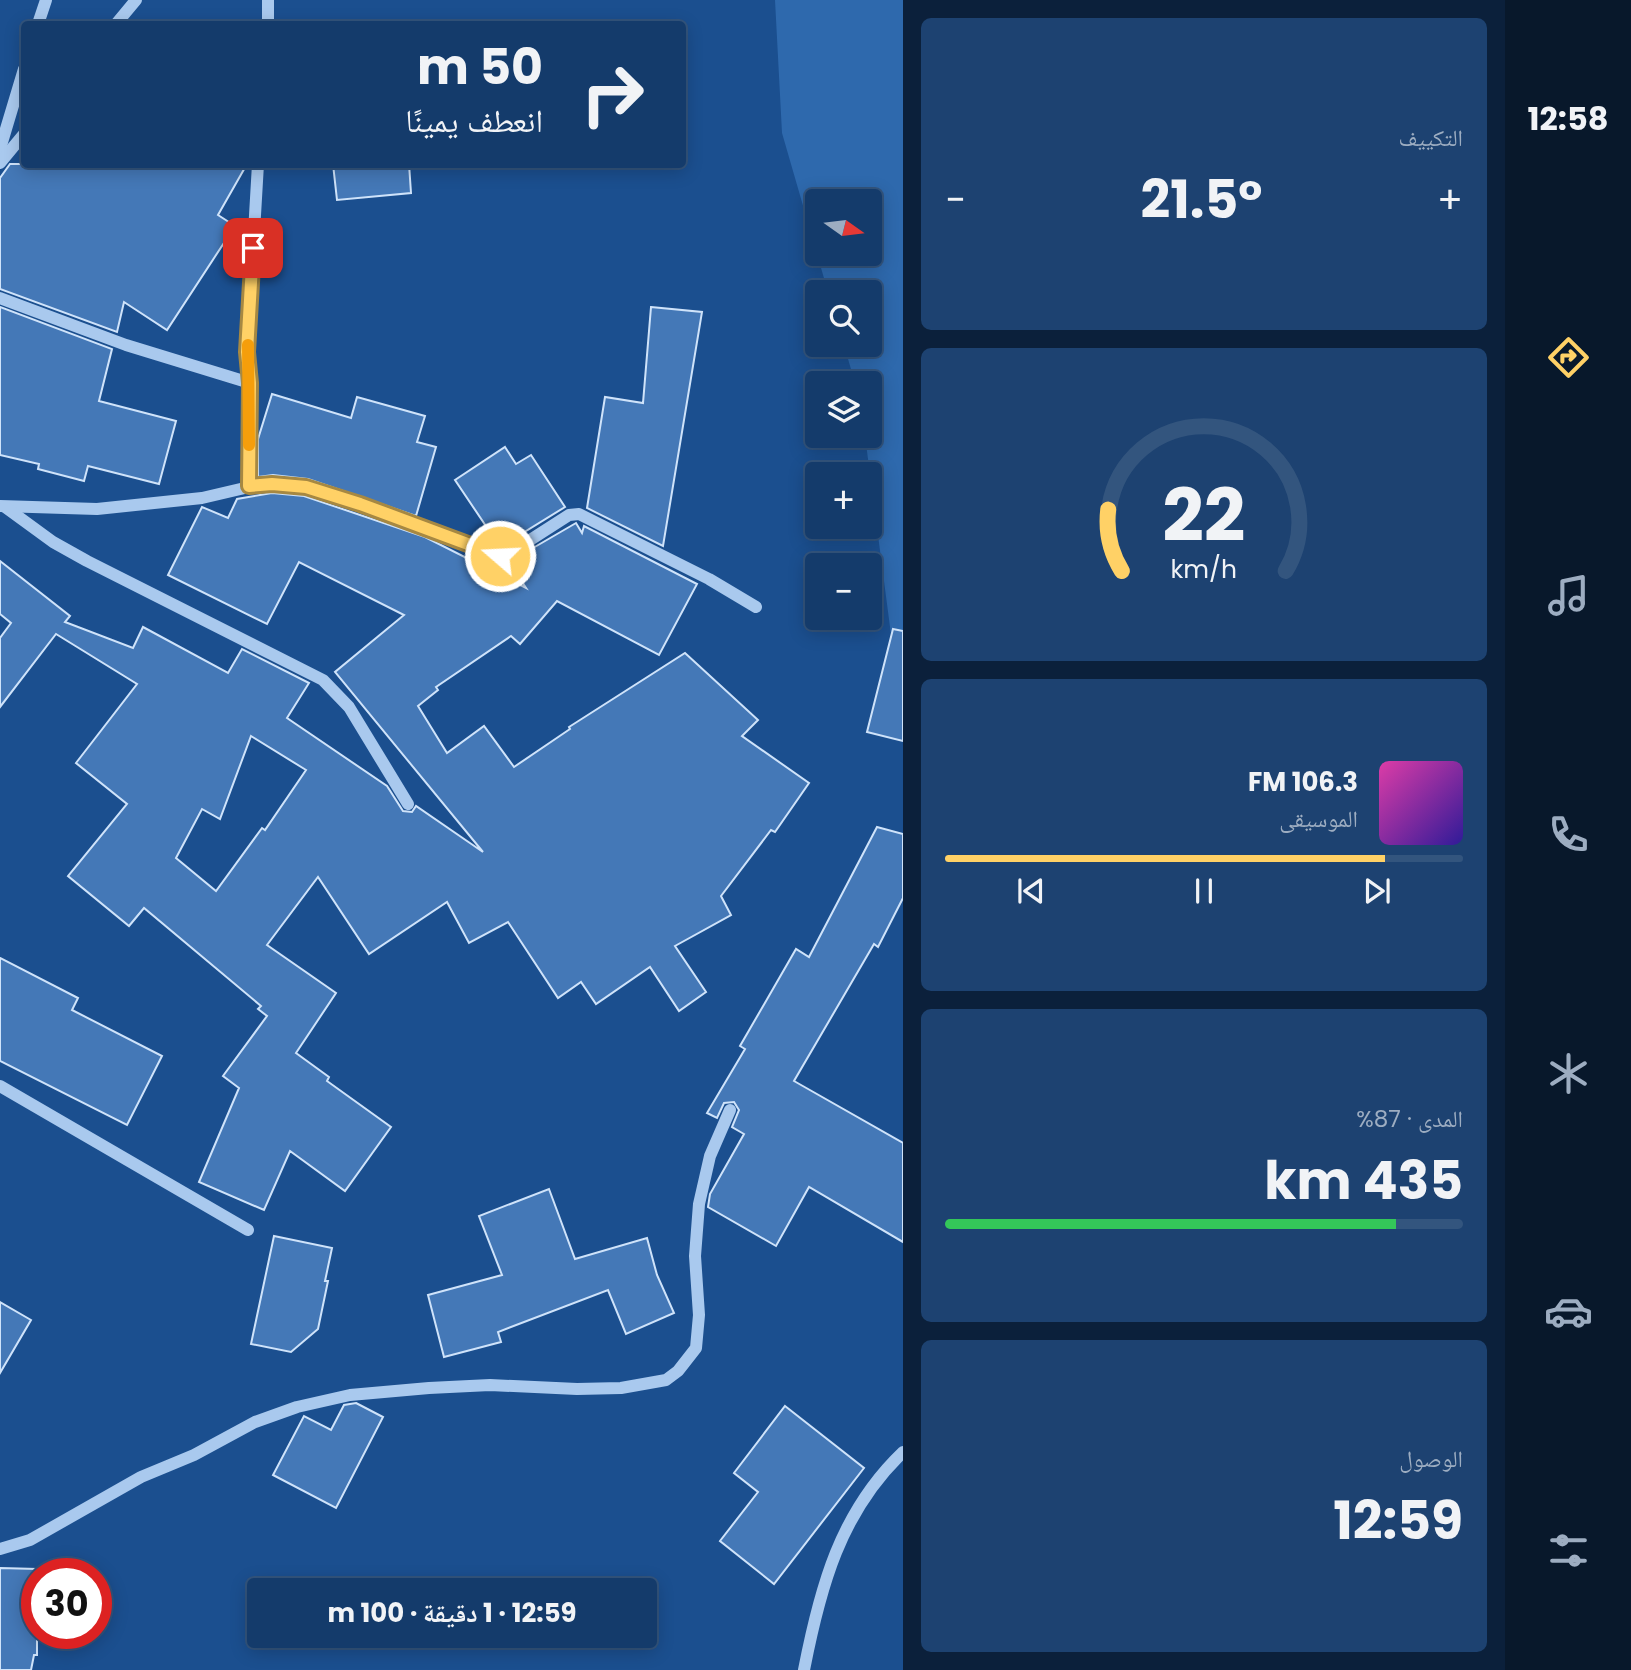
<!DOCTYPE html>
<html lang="ar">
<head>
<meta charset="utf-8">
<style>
	body { margin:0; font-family:Poppins,"Noto Naskh Arabic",sans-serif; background:#1d4271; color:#f1f3f6; direction:rtl; height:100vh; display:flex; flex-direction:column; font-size:26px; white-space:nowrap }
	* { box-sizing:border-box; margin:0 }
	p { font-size:23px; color:#9dadc1 }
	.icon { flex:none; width:38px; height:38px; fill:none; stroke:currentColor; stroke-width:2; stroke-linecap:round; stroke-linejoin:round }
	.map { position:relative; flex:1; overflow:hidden; direction:ltr }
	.drawer { display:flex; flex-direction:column; gap:18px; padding:18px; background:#0b203b; width:602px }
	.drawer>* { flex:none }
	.top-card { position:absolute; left:21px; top:21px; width:665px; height:147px; border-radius:7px; box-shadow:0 4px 18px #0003,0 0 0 2px #33557e; direction:rtl; background:#143b6b; color:#f1f3f6; overflow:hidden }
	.needle { width:46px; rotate:104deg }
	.buttons { position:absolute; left:805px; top:189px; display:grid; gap:14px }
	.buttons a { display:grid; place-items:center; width:77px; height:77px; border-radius:7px; background:#143b6b; box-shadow:0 4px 18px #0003,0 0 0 2px #33557e; font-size:35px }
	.speed { position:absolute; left:21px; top:1558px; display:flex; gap:14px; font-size:35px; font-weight:700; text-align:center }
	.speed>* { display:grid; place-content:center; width:91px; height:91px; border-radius:50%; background:#143b6b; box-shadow:0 4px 18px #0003,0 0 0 2px #33557e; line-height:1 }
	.speed .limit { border:10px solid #d22; background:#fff; color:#111 }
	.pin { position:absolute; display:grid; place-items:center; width:60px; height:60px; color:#fff; margin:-30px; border-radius:14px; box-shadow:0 4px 10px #0006 }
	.me { position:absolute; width:77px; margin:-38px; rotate:289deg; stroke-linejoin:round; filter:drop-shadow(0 0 5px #0008) }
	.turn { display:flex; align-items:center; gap:24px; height:147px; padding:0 28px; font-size:32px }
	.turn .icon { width:91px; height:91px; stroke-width:2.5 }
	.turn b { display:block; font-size:49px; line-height:60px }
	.big { font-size:52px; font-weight:700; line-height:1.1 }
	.drawer .tile { flex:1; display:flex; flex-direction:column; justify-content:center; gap:10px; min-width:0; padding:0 24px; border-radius:10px; background:#1d4271 }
	.drawer .dial { align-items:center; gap:0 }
	.dial svg { height:182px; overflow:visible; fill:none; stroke:#33557e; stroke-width:7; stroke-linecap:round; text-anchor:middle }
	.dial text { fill:#f1f3f6; stroke:none }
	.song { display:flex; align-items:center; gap:21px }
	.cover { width:84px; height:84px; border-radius:10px; background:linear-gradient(135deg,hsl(320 70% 55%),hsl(250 70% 35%)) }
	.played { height:7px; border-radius:4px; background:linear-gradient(90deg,#ffd166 85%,#33557e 85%) }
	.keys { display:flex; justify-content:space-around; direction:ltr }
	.heat { display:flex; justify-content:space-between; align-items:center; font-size:38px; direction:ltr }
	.charge { height:10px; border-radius:5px; background:linear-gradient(90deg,#34c759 87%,#33557e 0) }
	.trip { position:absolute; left:247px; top:1578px; width:410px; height:70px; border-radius:7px; background:#143b6b; box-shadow:0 4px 18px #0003,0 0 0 2px #33557e; font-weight:700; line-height:70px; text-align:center; direction:rtl }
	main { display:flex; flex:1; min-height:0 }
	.dock { display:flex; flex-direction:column; width:126px; justify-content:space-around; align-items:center; background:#08182b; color:#9dadc1 }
	.dock .icon { width:49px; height:49px }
	.dock .active { color:#ffd166 }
	.dock b { font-size:32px; color:#f1f3f6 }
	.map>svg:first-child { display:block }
</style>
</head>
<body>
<main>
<nav class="dock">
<b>12:58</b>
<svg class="icon active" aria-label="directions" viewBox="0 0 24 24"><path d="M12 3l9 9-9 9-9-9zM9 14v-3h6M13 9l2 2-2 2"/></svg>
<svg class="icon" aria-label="music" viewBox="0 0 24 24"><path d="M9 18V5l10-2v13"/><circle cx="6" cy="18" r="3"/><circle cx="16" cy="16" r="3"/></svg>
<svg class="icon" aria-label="phone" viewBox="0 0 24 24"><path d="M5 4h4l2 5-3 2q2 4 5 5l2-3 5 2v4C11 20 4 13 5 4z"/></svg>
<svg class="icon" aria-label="climate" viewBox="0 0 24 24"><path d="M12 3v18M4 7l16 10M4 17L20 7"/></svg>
<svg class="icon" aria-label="car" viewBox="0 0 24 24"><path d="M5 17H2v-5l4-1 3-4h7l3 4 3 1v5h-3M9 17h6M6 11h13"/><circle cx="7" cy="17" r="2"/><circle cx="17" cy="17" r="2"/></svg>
<svg class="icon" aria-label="filters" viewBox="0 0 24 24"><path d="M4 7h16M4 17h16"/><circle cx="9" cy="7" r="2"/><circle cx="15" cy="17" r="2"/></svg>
</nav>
<section class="drawer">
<div class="tile"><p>التكييف</p>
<div class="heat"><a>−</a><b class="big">21.5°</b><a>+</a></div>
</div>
<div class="tile dial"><svg viewBox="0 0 100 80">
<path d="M14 69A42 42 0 1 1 86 69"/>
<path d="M14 69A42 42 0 0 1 8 42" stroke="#ffd166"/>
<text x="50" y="56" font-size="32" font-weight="700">22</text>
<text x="50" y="72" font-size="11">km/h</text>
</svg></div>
<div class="tile">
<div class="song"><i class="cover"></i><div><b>106.3 FM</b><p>الموسيقى</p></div></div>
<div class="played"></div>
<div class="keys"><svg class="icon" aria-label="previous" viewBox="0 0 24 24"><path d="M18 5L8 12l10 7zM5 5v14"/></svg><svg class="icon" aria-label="pause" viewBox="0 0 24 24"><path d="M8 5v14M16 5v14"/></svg><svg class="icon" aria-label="next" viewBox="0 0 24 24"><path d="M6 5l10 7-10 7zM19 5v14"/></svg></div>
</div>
<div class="tile"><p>المدى · 87%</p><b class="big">435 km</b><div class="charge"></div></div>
<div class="tile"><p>الوصول</p><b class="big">12:59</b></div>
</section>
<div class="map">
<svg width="903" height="1670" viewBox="0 0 903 1670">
	<rect width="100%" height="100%" fill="#1b4f8f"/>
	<path fill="#2e69ad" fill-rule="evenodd" d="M775 0H903V726L865 436H870V383H855L844 345H870V292H828L782 133ZM817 201H870V254H817Z"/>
	<g fill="#4478b7" stroke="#cfe3fa" stroke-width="2" fill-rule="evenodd">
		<polygon points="10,164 247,164 218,215 235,226 167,330 124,302 117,332 0,289 0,178"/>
		<polygon points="333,164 409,164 411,193 337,200"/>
		<polygon points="0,307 112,349 99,401 176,421 159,484 88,466 84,481 38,469 39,464 0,455"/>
		<polygon points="651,307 702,312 663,546 587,508 605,397 643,403"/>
		<polygon points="272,394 351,418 357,397 425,416 417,442 436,447 416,516 308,479 273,475 258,477 258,439"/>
		<polygon points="505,447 516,464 531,455 565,507 500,547 455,480"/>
		<path d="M272 493 304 496 425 537 526 588 509 562 576 523 582 533 584 526 697 584 659 655 557 601 520 644 511 636 436 687 438 690 418 706 447 753 484 726 514 767 570 729 569 727 685 653 758 720 742 736 809 783 775 832 771 830 721 896 731 915 675 946 706 992 679 1011 650 967 596 1004 581 982 558 998 508 922 469 943 447 902 369 954 318 877 267 945 336 993 296 1053 329 1077 327 1081 391 1127 345 1191 290 1151 264 1210 199 1182 239 1088 223 1076 267 1016 258 1009 261 1006 144 908 129 926 68 876 127 804 76 763 137 684 56 634 0 707V638L11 623 0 614V561L70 616 65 622 133 648 143 627 228 673 242 649 309 683 287 718 387 786 403 811 412 812 416 806 483 852 335 672 404 615 299 562 267 624 168 575 202 507 228 518 237 499ZM251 736 306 770 265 830 262 828 216 891 176 858 202 809 220 819Z"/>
		<polygon points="893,629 903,631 903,741 867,732"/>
		<polygon points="877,827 903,834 903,898 878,947 874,944 794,1081 903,1143 903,1242 809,1187 776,1246 708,1207 710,1194 744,1134 732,1127 739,1110 734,1102 724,1103 717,1118 707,1113 745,1049 740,1046 796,949 809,957"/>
		<polygon points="0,958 78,998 72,1010 162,1056 127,1125 0,1061"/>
		<polygon points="549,1189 575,1259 647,1238 657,1275 674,1313 626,1334 608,1290 498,1332 501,1342 444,1357 428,1295 502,1275 479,1216"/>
		<polygon points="274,1236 332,1248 325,1281 328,1281 318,1329 291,1352 251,1344"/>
		<polygon points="0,1302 31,1320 0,1373"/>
		<polygon points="356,1403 383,1417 336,1508 273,1475 304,1416 331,1430 344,1405"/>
		<polygon points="785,1406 864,1468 774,1584 720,1541 758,1492 734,1473"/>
		<polygon points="0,1568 37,1569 37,1655 34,1655 31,1670 0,1670"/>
	</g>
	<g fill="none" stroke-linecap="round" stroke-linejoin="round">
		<g stroke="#a9c9ee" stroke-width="12">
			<polyline points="38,24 46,0"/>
			<polyline points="116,24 136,0"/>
			<polyline points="268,24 268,0"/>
			<polyline points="0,149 24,69"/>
			<polyline points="0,163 24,134"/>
			<polyline points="0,298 126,345 250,383"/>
			<polyline points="249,487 250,383 247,352 258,164"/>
			<polyline points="0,506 97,509 202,498 249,487 272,484 306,487 360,504 500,556 513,551 569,515 579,514 709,579 756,607"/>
			<polyline points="5,507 53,542 87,561 323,680 349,707 408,804"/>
			<polyline points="0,1086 248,1230"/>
			<polyline points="0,1549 30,1540 141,1477 194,1455 255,1422 297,1407 350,1395 429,1388 490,1385 577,1389 621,1388 666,1380 678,1371 696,1348 699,1315 695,1256 699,1204 710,1156 730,1110"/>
			<path d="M804 1670C820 1588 840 1512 903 1452"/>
		</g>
	</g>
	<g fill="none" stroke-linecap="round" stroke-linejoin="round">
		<g stroke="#a68842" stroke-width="18">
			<polyline id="route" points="253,248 247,352 250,383 249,486 272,484 306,487 360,504 500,556"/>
		</g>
		<use href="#route" stroke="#ffd166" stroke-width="12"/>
		<polyline stroke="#f59e0b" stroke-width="12" points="248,345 249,445"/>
	</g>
</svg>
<div class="buttons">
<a><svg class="needle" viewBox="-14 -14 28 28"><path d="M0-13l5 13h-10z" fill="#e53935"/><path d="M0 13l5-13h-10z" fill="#9dadc1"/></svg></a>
<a><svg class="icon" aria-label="search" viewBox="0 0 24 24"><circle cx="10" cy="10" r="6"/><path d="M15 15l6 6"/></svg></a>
<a><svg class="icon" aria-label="layers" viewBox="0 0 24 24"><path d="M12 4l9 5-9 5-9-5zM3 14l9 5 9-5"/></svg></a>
<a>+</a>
<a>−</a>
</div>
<div class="speed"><div class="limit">30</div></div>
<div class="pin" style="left:253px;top:248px;background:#d93025"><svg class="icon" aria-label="arrive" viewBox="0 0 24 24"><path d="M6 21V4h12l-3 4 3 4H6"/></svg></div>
<svg class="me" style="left:500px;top:556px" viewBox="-20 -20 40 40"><circle r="17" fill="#ffd166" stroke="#fff" stroke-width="3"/><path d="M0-11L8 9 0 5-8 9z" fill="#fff"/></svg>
<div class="trip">12:59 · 1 دقيقة · 100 m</div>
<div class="top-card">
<div class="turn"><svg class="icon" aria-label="right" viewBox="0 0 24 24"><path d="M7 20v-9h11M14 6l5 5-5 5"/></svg><div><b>50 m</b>انعطف يمينًا</div></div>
</div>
</div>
</main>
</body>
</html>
